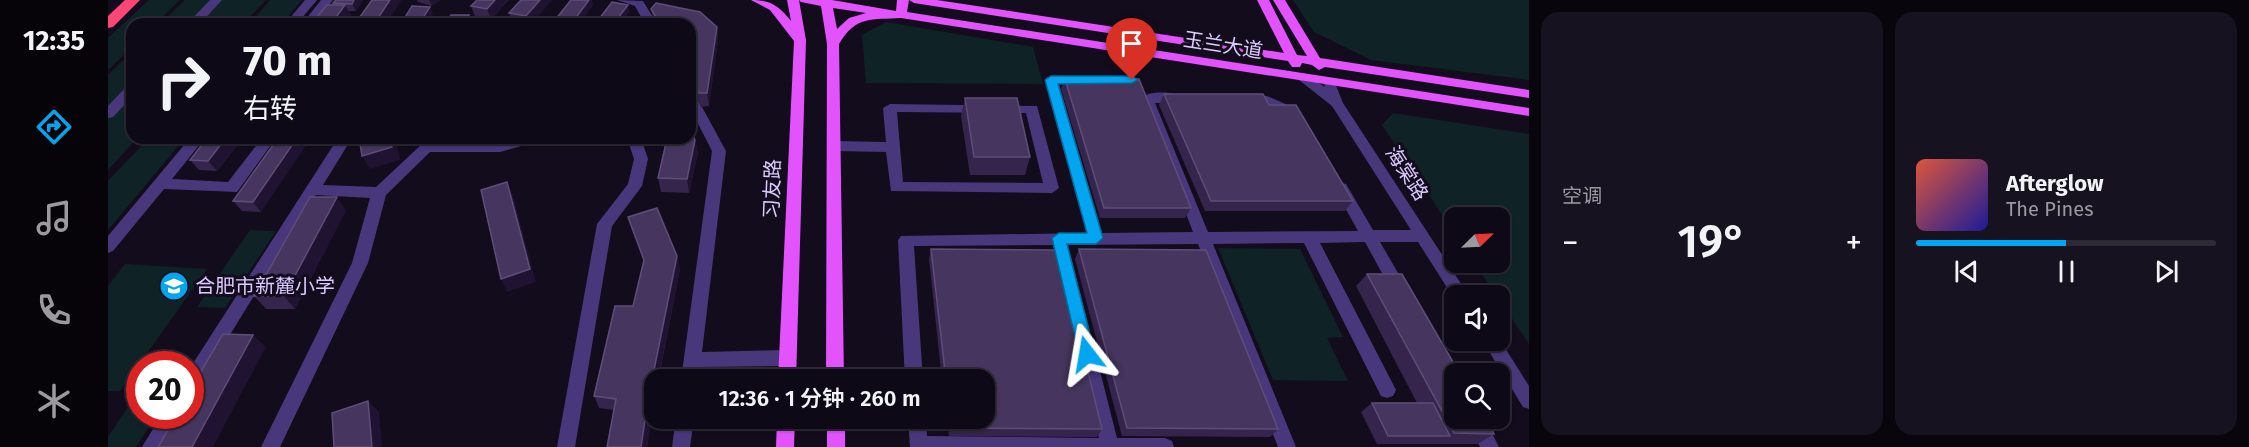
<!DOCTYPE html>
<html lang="zh">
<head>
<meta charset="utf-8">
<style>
	body { margin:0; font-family:"Fira Sans","Noto Sans SC",sans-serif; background:#17121f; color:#f1f3f6; height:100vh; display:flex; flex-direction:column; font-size:22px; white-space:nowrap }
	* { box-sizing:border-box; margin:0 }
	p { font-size:20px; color:#9b9aa1 }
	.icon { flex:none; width:33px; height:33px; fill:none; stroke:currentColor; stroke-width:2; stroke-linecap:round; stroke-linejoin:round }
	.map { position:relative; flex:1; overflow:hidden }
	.side { display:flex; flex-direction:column; gap:12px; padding:12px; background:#08050c; width:720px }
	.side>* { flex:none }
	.guide { position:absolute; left:18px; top:18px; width:570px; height:126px; border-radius:18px; box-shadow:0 2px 4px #0004,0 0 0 2px #2e2a35; background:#0e0916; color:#f1f3f6; overflow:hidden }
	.needle { width:39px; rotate:66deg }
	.controls { position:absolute; left:1336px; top:207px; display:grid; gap:12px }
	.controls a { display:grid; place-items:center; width:66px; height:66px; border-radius:12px; background:#0e0916; box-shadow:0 2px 4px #0004,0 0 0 2px #2e2a35; font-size:30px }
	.speed { position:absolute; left:18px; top:351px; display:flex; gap:12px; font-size:30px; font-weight:700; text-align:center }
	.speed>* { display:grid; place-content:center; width:78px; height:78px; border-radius:50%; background:#0e0916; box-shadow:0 2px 4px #0004,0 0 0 2px #2e2a35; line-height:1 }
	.speed .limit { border:9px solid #d22; background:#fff; color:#111 }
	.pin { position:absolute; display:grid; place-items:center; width:51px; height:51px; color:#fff; margin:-62px -26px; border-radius:50% 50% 50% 0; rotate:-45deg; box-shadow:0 0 6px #0007 }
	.pin .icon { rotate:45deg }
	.me { position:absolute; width:66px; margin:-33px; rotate:346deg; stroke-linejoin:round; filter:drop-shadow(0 0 4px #0008) }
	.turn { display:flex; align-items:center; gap:21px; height:126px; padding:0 18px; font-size:27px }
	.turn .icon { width:78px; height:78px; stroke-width:2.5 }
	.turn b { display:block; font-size:42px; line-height:51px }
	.big { font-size:45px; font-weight:600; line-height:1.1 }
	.side .widget { flex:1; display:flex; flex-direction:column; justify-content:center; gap:9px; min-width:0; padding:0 21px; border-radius:18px; background:#17121f }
	.song { display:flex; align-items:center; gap:18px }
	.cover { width:72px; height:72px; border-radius:9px; background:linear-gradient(135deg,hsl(10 70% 55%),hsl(240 70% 35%)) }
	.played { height:6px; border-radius:3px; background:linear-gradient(90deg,#03a5f0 50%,#2e2a35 50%) }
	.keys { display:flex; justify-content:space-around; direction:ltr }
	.heat { display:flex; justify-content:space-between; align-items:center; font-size:33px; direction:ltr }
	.side .tiles { flex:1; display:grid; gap:12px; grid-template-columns:repeat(2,1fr) }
	.trip { position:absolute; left:536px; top:369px; width:351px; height:60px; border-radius:18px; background:#0e0916; box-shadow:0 2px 4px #0004,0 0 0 2px #2e2a35; font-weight:600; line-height:60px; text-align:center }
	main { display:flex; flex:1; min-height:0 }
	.tabs { display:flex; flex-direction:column; width:108px; justify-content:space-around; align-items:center; background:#060409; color:#9b9aa1 }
	.tabs .icon { width:42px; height:42px }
	.tabs .selected { color:#03a5f0 }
	.tabs b { font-size:27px; color:#f1f3f6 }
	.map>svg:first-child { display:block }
</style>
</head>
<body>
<main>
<nav class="tabs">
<b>12:35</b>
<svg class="icon selected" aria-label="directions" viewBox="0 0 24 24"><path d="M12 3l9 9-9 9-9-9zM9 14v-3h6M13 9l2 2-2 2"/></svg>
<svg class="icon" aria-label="music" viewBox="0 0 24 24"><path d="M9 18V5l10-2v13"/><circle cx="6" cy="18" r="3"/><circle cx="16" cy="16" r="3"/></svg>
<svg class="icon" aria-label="phone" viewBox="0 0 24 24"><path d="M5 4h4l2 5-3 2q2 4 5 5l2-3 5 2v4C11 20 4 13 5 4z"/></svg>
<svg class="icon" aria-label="climate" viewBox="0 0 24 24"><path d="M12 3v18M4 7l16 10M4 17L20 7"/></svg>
</nav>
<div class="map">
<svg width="1421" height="447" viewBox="0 0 1421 447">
	<rect width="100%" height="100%" fill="#130c1d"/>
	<g fill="#0f2327">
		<polygon points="41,0 72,0 47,24 24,24 24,47 0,70 0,38"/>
		<polygon points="77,0 158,0 135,24 52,24"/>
		<polygon points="162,0 194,0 174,24 142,24"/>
		<polygon points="1185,0 1421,0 1421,80 1263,60 1206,32"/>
		<polygon points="778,22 925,47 935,84 758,83 754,35"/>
		<polygon points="24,52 24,138 29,138 0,170 0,75"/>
		<polygon points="1285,113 1421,134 1421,344 1392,301 1392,296 1388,295 1366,263 1392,262 1392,218 1347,218 1347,234 1274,125"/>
		<polygon points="41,138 77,138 0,230 0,181"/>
		<polygon points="142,230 168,231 117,308 89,307"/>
		<polygon points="1110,248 1192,249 1235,337 1219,338 1240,381 1165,380"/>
		<polygon points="17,264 99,269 12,391 0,391 0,286"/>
		<polygon points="31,390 32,416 48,416 28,447 0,447 0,437"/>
	</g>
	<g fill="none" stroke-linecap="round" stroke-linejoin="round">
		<g fill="#49377c" fill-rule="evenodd">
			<polygon points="102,0 114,0 92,24 79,24"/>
			<polygon points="197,0 209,0 189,24 177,24"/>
			<polygon points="213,0 225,0 206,24 194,24"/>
			<polygon points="509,0 535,1 549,24 537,24 527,6"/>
			<path d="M1195 73 1217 87 1215 81 1217 78H1225L1235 103 1361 296H1347V300L1310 242H1272L1300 290 1298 295 1292 297 1286 295 1257 242 1212 243 1285 384 1288 390 1285 396 1279 398 1273 396 1196 243 1105 244 1188 447H1170L1090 244 960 245 1009 438H1057L1064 441 1066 447H802L800 418H818L819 436 991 438 945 245 806 246 815 380H797L790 240 793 236 979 233 937 80 939 77 976 76 982 80 976 84H951L994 233 1085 232 1033 98C1040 90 1071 91 1078 99L1072 103H1047L1100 232 1250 231 1226 188 1233 183 1238 184 1265 230H1303L1224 106 1191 80 1189 77 1191 74Z"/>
			<polygon points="24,85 24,97 5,117 0,118 0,106 19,86"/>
			<polygon points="582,92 588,96 618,151 594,352 680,350 686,353 689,358 686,363 680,366 592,367 591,380 573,380 604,151 582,108"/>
			<polygon points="1138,96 1159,96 1191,110 1193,113 1186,117 1157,104 1133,103 1131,100"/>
			<path d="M782 104 929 106 951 188 944 193 783 191 778 152 726 151 719 146 726 141 778 142 775 108ZM789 112 918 113 935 183 795 182Z"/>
			<polygon points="82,138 97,138 64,179 120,182 154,138 168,138 129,192 56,189 5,251 0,253 0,236"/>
			<polygon points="230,138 244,138 215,185 268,187 314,144 319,142 392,142 408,138 433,138 431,141 392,152 322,152 278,195 260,263 172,447 153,447 244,263 262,198 208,195 88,390 82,392 82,368"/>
			<polygon points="519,138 533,138 540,159 534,186 504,226 467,447 449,447 489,224 520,184 526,159"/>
			<polygon points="1374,340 1392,340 1421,386 1421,409 1415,407"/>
			<polygon points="53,416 72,416 54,447 34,447"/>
			<polygon points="568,418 586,418 582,447 564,447"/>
			<polygon points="1357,418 1376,418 1391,447 1372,447"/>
		</g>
		<g fill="#e252fd" fill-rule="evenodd">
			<path d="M643 0C663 0 671 6 683 21L679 0H691L698 40 688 380H670L686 41 662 10Z"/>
			<path d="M691 0H724L788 11 789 0H829L1176 53 1149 0H1161L1189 55 1199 56 1165 0H1177L1212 58 1421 90V98L1217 67 1211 70 1204 65 1194 63 1192 67H1184L1180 61 806 3 801 0 799 12 1421 108V116L793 18C764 20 748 15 731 44L736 380H718L719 44 713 6 693 2ZM725 8 758 13 741 18 729 29Z"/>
			<polygon points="669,418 687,418 686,447 668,447"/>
			<rect x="719" y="418" width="18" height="29"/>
		</g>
		<polygon fill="#fd4676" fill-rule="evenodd" points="17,0 32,0 5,27 0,28 0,16"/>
	</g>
	<g fill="#35244b">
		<polygon points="228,0 255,0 248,11 240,11 243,16 226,5 225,3"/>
		<polygon points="309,0 332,0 324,6 310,2"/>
		<polygon points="369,0 401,0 383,19 367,17 363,6"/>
		<polygon points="413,0 424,24 405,24 401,13"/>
		<polygon points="485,5 470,24 448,24 447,20"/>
		<polygon points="520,5 521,12 513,23 530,24 492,24 491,19"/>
		<polygon points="543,9 609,27 610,40 601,106 593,107 582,87 582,24 546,24"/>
		<polygon points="957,79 1083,208 1077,218 992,218 953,89"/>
		<polygon points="1056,94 1161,105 1245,201 1237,211 1097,211 1051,105"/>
		<polygon points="857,98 922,157 917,175 862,175 853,116"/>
		<polygon points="99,138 135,138 109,171 91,170 82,160"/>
		<polygon points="170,138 153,212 134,211 125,201"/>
		<polygon points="553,138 582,138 587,140 590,153 581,193 553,192 550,178 557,148"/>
		<polygon points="238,210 187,309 158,309 146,296"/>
		<polygon points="520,217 572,269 546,403 539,447 506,410 491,408 486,396 525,306 536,262 524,230"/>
		<polygon points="823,249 994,429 989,437 841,436 839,418 876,418 876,380 834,380 821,259"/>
		<polygon points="971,249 1170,429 1162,437 1014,436 967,259"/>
		<polygon points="1259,274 1386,434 1370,444 1269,444 1253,412 1264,403 1309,403 1248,286"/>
	</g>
	<g fill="#201331">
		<polygon points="246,0 255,0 248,11 244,4"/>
		<polygon points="282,0 293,0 293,1 278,24 266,24"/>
		<polygon points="321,0 332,0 324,6"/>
		<polygon points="387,0 401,0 383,19 379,9"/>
		<polygon points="432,0 444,0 424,24 421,24 418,16"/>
		<polygon points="481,0 484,0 485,5 470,24 464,24 464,23"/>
		<polygon points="237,5 243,16 237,24 223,24"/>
		<polygon points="520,5 521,12 512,24 508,24 507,22"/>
		<polygon points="322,7 325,14 319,24 311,24"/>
		<polygon points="361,15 364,23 363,24 356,24"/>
		<polygon points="609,27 610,40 601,106 599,93"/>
		<polygon points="118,138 135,138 109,171 100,161"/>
		<polygon points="189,138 203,138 153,212 145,202"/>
		<polygon points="282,138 287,138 292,160 262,169 254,156"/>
		<polygon points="587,140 590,153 581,193 579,179"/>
		<polygon points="399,182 405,196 428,282 399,292 393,279"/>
		<polygon points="229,197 238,210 187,309 176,296"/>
		<polygon points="569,256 572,269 550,380 546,380 546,403 539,447 533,447 540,400"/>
		<polygon points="145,335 158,347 105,447 84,447"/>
		<polygon points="260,401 271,412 274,447 264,447"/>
	</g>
	<g fill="#46365f" stroke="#5e4d78" stroke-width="1.5">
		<polygon points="228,0 246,0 244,4 225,3"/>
		<polygon points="264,0 282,0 266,24 247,24"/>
		<polygon points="369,0 387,0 379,9 363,6"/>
		<polygon points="413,0 432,0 418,16 401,13"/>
		<polygon points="463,0 481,0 464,23 447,20"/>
		<polygon points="504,2 520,5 507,22 491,19"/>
		<polygon points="548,3 592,12 609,27 599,93 591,93 582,78 582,24 552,24 543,9"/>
		<polygon points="219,5 237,5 223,24 203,24"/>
		<polygon points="304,6 322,7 311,24 293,24"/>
		<polygon points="343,15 361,15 356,24 338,24"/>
		<polygon points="529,20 530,24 511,24"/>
		<polygon points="957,79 1031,79 1083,208 996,208"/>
		<polygon points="1056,94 1155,94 1161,105 1188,105 1245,201 1103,201"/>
		<polygon points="857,98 909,98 922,157 866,157"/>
		<polygon points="582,129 587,140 579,179 550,178 558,143 556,138 582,138"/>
		<polygon points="99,138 118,138 100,161 82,160"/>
		<polygon points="170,138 189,138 145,202 125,201"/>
		<polygon points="251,138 282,138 284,147 254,156"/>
		<polygon points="399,182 422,269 393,279 373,190"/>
		<polygon points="202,197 229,197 176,296 146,296"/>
		<polygon points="549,208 569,256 540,400 533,447 499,447 508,399 486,396 507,306 525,306 536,260 520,217"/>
		<polygon points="823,249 950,250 994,429 843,428 842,418 876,418 876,380 838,380"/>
		<polygon points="971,249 1098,250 1170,429 1019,428"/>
		<polygon points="1259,274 1294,274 1352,374 1347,374 1347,418 1378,418 1386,434 1346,433"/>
		<polygon points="115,334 145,335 84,447 50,447 68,416 82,416 82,390"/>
		<polygon points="260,401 264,447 226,447 224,413"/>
		<polygon points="1264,403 1325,403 1342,436 1280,436"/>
	</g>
	<polygon fill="#03a5f0" stroke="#026b9c" stroke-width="1.5" points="943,76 1024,76 1030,80 1024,83 950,84 995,238 988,244 959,244 987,354 985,359 979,361 974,359 971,354 944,238 951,233 979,233 937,80"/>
	<defs>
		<g id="school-disc" transform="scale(1.5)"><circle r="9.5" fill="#03a5f0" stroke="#130c1d"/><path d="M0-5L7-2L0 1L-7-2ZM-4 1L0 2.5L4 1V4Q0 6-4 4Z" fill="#fff"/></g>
	</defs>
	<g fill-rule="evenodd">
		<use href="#school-disc" x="66" y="286"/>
	</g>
	<g text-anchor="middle" stroke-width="6" stroke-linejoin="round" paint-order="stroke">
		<g font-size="20" fill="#dbc9fe" stroke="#130c1d">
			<text transform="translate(1115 45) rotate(9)" y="7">玉兰大道</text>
			<text transform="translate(1299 173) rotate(57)" y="7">海棠路</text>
			<text transform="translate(664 189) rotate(-88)" y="7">习友路</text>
		</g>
		<g font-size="20" fill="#dbc9fe" stroke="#130c1d" text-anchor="start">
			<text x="87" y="293">合肥市新麓小学</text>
		</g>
	</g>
</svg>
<div class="controls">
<a><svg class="needle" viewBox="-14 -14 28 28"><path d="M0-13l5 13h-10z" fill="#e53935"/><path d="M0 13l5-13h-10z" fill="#9b9aa1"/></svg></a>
<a><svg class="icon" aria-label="sound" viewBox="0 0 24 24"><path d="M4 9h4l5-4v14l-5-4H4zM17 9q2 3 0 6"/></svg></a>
<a><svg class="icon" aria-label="search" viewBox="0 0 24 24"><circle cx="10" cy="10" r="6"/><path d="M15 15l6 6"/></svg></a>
</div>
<div class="speed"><div class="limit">20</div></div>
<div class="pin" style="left:1024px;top:80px;background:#d93025"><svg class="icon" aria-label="arrive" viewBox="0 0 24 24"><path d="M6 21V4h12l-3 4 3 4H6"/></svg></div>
<svg class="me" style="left:979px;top:354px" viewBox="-20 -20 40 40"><path d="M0-17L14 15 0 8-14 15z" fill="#03a5f0" stroke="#fff" stroke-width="4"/></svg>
<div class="trip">12:36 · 1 分钟 · 260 m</div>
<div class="guide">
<div class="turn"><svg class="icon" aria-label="right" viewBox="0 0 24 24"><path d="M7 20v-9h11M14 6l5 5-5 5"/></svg><div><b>70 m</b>右转</div></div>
</div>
</div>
<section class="side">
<div class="tiles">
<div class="widget"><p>空调</p>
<div class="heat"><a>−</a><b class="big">19°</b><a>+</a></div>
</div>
<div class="widget">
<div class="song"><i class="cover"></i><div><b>Afterglow</b><p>The Pines</p></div></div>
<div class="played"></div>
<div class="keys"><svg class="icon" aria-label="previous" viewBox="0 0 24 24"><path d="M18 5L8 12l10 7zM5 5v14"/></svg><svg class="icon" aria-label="pause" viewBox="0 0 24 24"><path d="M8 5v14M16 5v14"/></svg><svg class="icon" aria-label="next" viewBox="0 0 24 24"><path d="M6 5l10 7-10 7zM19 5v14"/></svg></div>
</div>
</div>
</section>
</main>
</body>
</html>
